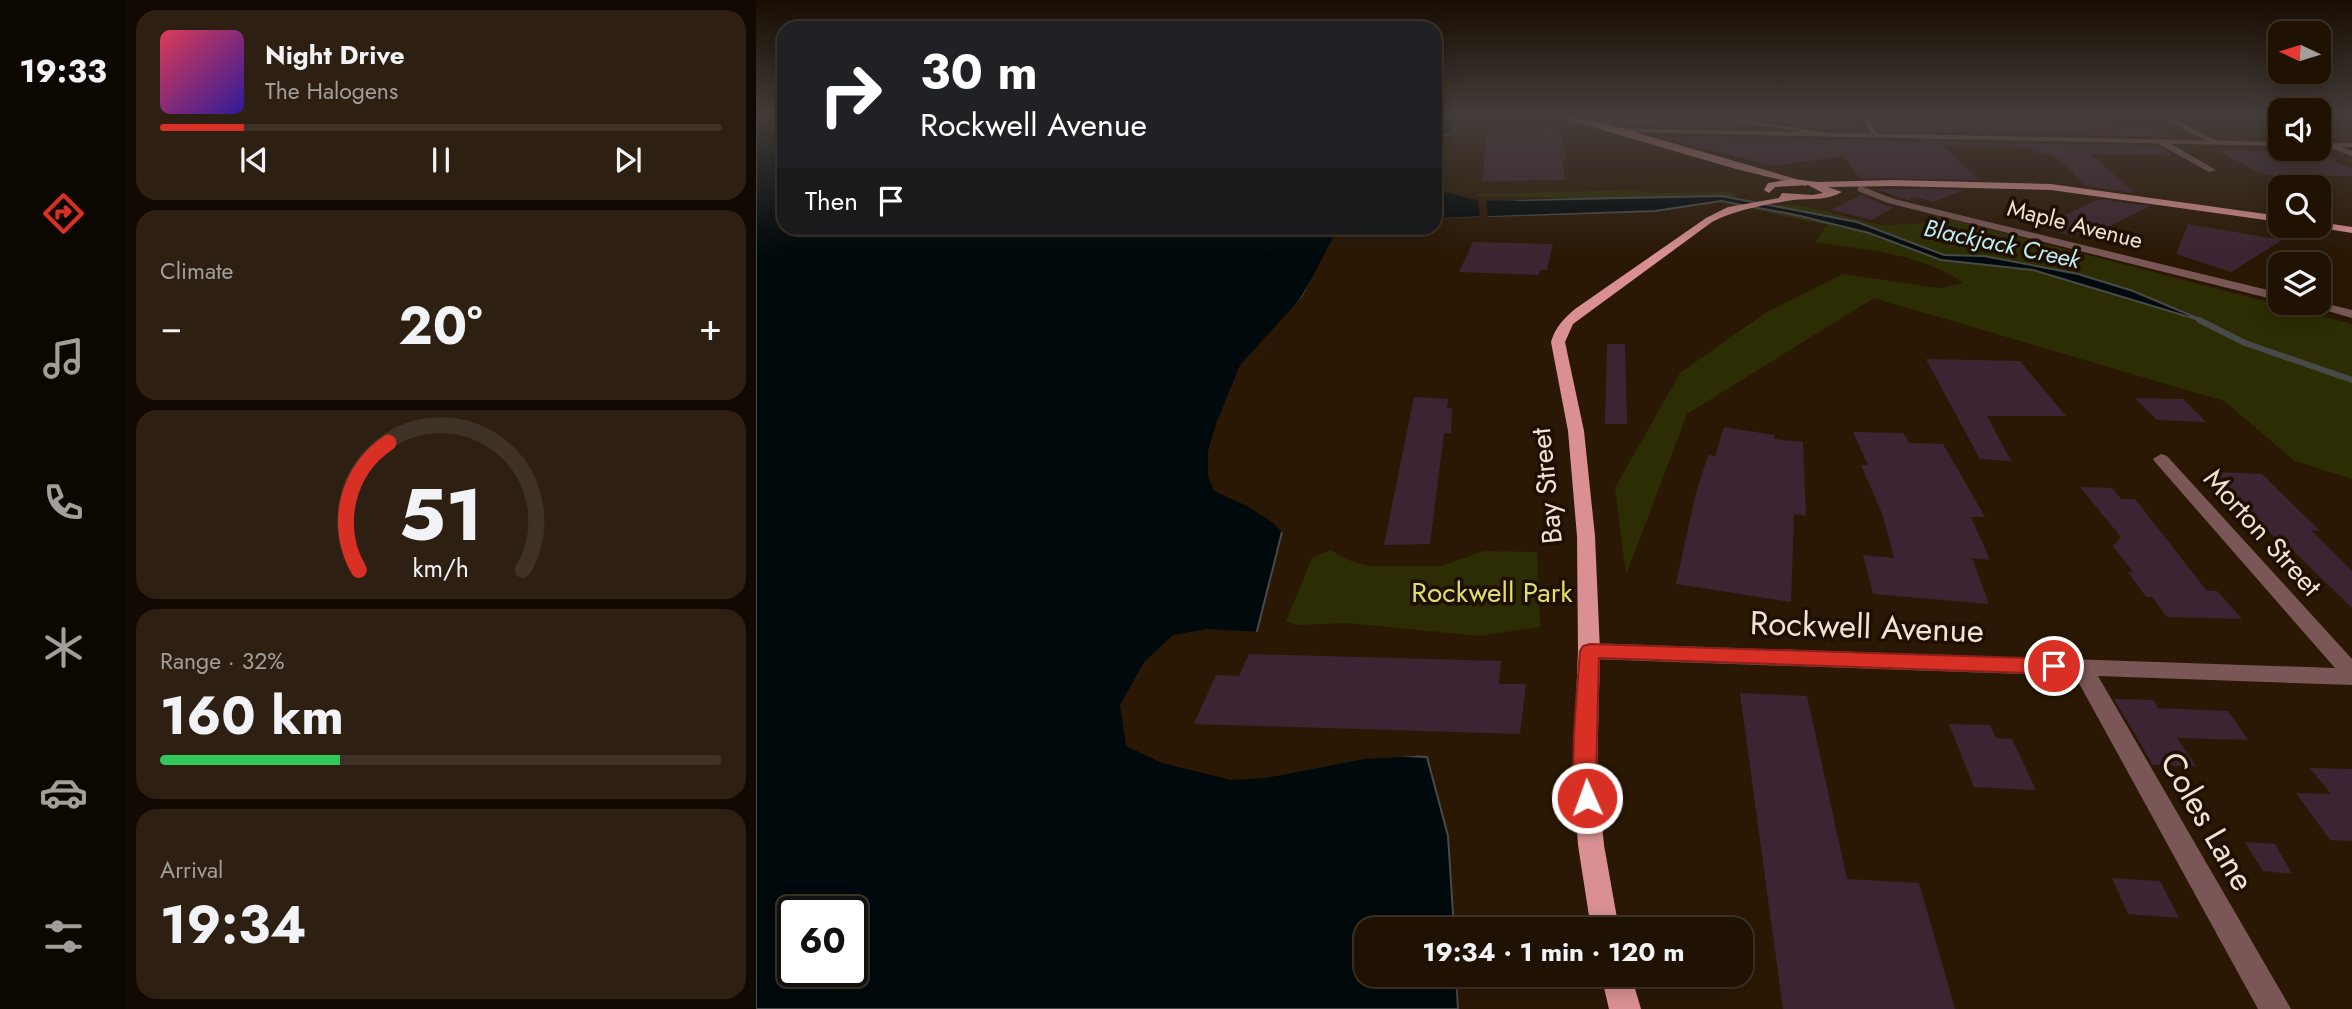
<!DOCTYPE html>
<html lang="en">
<head>
<meta charset="utf-8">
<style>
	body { margin:0; font-family:Jost,sans-serif; background:#2d2012; color:#f1f3f6; height:100vh; display:flex; flex-direction:column; font-size:26px; white-space:nowrap }
	* { box-sizing:border-box; margin:0 }
	p { font-size:23px; color:#a29e9a }
	.icon { flex:none; width:38px; height:38px; fill:none; stroke:currentColor; stroke-width:2; stroke-linecap:round; stroke-linejoin:round }
	.map { position:relative; flex:1; overflow:hidden }
	.drawer { display:flex; flex-direction:column; gap:10px; padding:10px; background:#120a02; width:630px }
	.drawer>* { flex:none }
	.banner { position:absolute; left:21px; top:21px; width:665px; height:214px; border-radius:21px; box-shadow:0 4px 18px #0003,0 0 0 2px #3d3225; background:#202124; color:#fff; overflow:hidden }
	.needle { width:46px; rotate:274deg }
	.fabs { position:absolute; left:1512px; top:21px; display:grid; gap:14px }
	.fabs a { display:grid; place-items:center; width:63px; height:63px; border-radius:14px; background:#201203; box-shadow:0 4px 18px #0003,0 0 0 2px #3d3225; font-size:35px }
	.speed { position:absolute; left:21px; top:896px; display:flex; gap:14px; font-size:35px; font-weight:700; text-align:center }
	.speed>* { display:grid; place-content:center; width:91px; height:91px; border-radius:50%; background:#201203; box-shadow:0 4px 18px #0003,0 0 0 2px #3d3225; line-height:1 }
	.speed .limit { border:4px solid #111; border-radius:10px; background:#fff; color:#111 }
	.pin { position:absolute; display:grid; place-items:center; width:60px; height:60px; color:#fff; margin:-30px; border:4px solid #fff; border-radius:50%; box-shadow:0 2px 7px #0007 }
	.me { position:absolute; width:77px; margin:-38px; rotate:358deg; stroke-linejoin:round; filter:drop-shadow(0 0 5px #0008) }
	.turn { display:flex; align-items:center; gap:24px; height:147px; padding:0 28px; font-size:32px }
	.turn .icon { width:91px; height:91px; stroke-width:2.5 }
	.turn b { display:block; font-size:49px; line-height:60px }
	.then { display:flex; align-items:center; height:66px; padding:0 28px; background:#0003; gap:14px; font-size:26px }
	.big { font-size:52px; font-weight:700; line-height:1.1 }
	.drawer .card { flex:1; display:flex; flex-direction:column; justify-content:center; gap:10px; min-width:0; padding:0 24px; border-radius:21px; background:#2d2012 }
	.drawer .dial { align-items:center; gap:0 }
	.dial svg { height:182px; overflow:visible; fill:none; stroke:#3d3225; stroke-width:7; stroke-linecap:round; text-anchor:middle }
	.dial text { fill:#f1f3f6; stroke:none }
	.song { display:flex; align-items:center; gap:21px }
	.cover { width:84px; height:84px; border-radius:10px; background:linear-gradient(135deg,hsl(350 70% 55%),hsl(250 70% 35%)) }
	.played { height:7px; border-radius:4px; background:linear-gradient(90deg,#d93025 15%,#3d3225 15%) }
	.keys { display:flex; justify-content:space-around; direction:ltr }
	.heat { display:flex; justify-content:space-between; align-items:center; font-size:38px; direction:ltr }
	.charge { height:10px; border-radius:5px; background:linear-gradient(90deg,#34c759 32%,#3d3225 0) }
	.trip { position:absolute; left:598px; top:917px; width:399px; height:70px; border-radius:21px; background:#201203; box-shadow:0 4px 18px #0003,0 0 0 2px #3d3225; font-weight:700; line-height:70px; text-align:center }
	main { display:flex; flex:1; min-height:0 }
	.menu { display:flex; flex-direction:column; width:126px; justify-content:space-around; align-items:center; background:#0d0701; color:#a29e9a }
	.menu .icon { width:49px; height:49px }
	.menu .current { color:#d93025 }
	.menu b { font-size:32px; color:#f1f3f6 }
	.map>svg:first-child { display:block }
</style>
</head>
<body>
<main>
<nav class="menu">
<b>19:33</b>
<svg class="icon current" aria-label="directions" viewBox="0 0 24 24"><path d="M12 3l9 9-9 9-9-9zM9 14v-3h6M13 9l2 2-2 2"/></svg>
<svg class="icon" aria-label="music" viewBox="0 0 24 24"><path d="M9 18V5l10-2v13"/><circle cx="6" cy="18" r="3"/><circle cx="16" cy="16" r="3"/></svg>
<svg class="icon" aria-label="phone" viewBox="0 0 24 24"><path d="M5 4h4l2 5-3 2q2 4 5 5l2-3 5 2v4C11 20 4 13 5 4z"/></svg>
<svg class="icon" aria-label="climate" viewBox="0 0 24 24"><path d="M12 3v18M4 7l16 10M4 17L20 7"/></svg>
<svg class="icon" aria-label="car" viewBox="0 0 24 24"><path d="M5 17H2v-5l4-1 3-4h7l3 4 3 1v5h-3M9 17h6M6 11h13"/><circle cx="7" cy="17" r="2"/><circle cx="17" cy="17" r="2"/></svg>
<svg class="icon" aria-label="filters" viewBox="0 0 24 24"><path d="M4 7h16M4 17h16"/><circle cx="9" cy="7" r="2"/><circle cx="15" cy="17" r="2"/></svg>
</nav>
<section class="drawer">
<div class="card">
<div class="song"><i class="cover"></i><div><b>Night Drive</b><p>The Halogens</p></div></div>
<div class="played"></div>
<div class="keys"><svg class="icon" aria-label="previous" viewBox="0 0 24 24"><path d="M18 5L8 12l10 7zM5 5v14"/></svg><svg class="icon" aria-label="pause" viewBox="0 0 24 24"><path d="M8 5v14M16 5v14"/></svg><svg class="icon" aria-label="next" viewBox="0 0 24 24"><path d="M6 5l10 7-10 7zM19 5v14"/></svg></div>
</div>
<div class="card"><p>Climate</p>
<div class="heat"><a>−</a><b class="big">20°</b><a>+</a></div>
</div>
<div class="card dial"><svg viewBox="0 0 100 80">
<path d="M14 69A42 42 0 1 1 86 69"/>
<path d="M14 69A42 42 0 0 1 27 13" stroke="#d93025"/>
<text x="50" y="56" font-size="32" font-weight="700">51</text>
<text x="50" y="72" font-size="11">km/h</text>
</svg></div>
<div class="card"><p>Range · 32%</p><b class="big">160 km</b><div class="charge"></div></div>
<div class="card"><p>Arrival</p><b class="big">19:34</b></div>
</section>
<div class="map">
<svg width="1596" height="1009" viewBox="0 0 1596 1009">
	<rect width="100%" height="100%" fill="#2a1804"/>
	<g fill="#2c2d02">
		<polygon points="679,172 697,190 722,199 722,194 878,190 899,193 973,192 983,194 974,198 966,196 679,205"/>
		<path d="M1011 205H1042L1126 225 1176 223 1179 215 1596 324V479L1539 461 1468 401 1118 298 931 414 870 575 859 488 924 373 1009 313 1087 274 1183 288 1207 283C1165 253 1109 250 1059 242L1071 225 995 209Z"/>
		<polygon points="575,550 592,560 614,566 686,566 728,551 781,552 784,627 724,636 592,623 540,625 530,621 556,558"/>
	</g>
	<g fill="#00090c" stroke="#484a49" stroke-width="2" fill-rule="evenodd">
		<path d="M0 114H28V228H587L546 297 487 379 460 475 528 524 500 635 423 655 399 728 432 746 671 757 692 836 698 929H611V975H700L702 1009H0ZM37 912H96V971H37Z"/>
		<polygon points="679,114 706,114 707,116 696,132 679,141"/>
		<polygon points="679,172 697,190 713,197 765,200 966,196 1101,222 1188,255 1228,256 1322,274 1377,291 1453,323 1277,270 1185,260 1113,233 1040,215 965,201 899,211 679,219"/>
	</g>
	<g fill="#2a1804">
		<polygon points="679,169 699,188 722,196 821,198 730,201 732,217 908,212 679,221 679,218 724,217 722,200 688,192 679,182"/>
		<polygon points="582,228 591,228 549,298 504,357 490,380 464,474 531,522 529,535 517,523 493,507 458,491 452,476 452,451 460,424 484,365 546,297"/>
		<polygon points="451,629 504,632 502,637 496,640 426,658 404,726 433,742 620,750 659,753 660,756 609,759 510,778 475,780 406,763 370,746 364,705 388,662 417,635"/>
	</g>
	<g fill="none" stroke-linecap="round" stroke-linejoin="round">
		<polyline stroke="#484a49" stroke-width="6" points="1443,320 1489,343 1596,380"/>
	</g>
	<g fill="#3d2432">
		<polygon points="857,114 927,114 930,117 1008,128 865,125 858,123"/>
		<polygon points="965,114 1020,114 1072,121 1066,114 1100,114 1110,131 1068,130"/>
		<polygon points="1113,114 1345,114 1360,123 1388,124 1418,137 1123,131"/>
		<polygon points="802,125 811,159 807,159 809,180 727,181 730,131 778,130"/>
		<polygon points="900,136 1401,146 1418,155 1335,154 1379,193 1331,186 1296,154 1282,153 1275,148 1188,146 1223,180 1103,178 1088,156 1017,166"/>
		<polygon points="1459,150 1558,152 1596,169 1596,176 1508,175"/>
		<polygon points="1120,189 1137,189 1208,190 1178,202 1158,197 1152,200"/>
		<polygon points="1105,195 1131,206 1138,207 1116,220 1075,210"/>
		<polygon points="1343,199 1394,206 1344,231 1326,232 1316,236 1284,227"/>
		<polygon points="1432,224 1526,240 1475,272 1420,254"/>
		<polygon points="717,242 797,244 791,270 784,270 782,275 703,272"/>
		<polygon points="851,344 869,344 871,424 849,424"/>
		<polygon points="1170,359 1264,361 1310,416 1231,416 1255,461 1224,459"/>
		<polygon points="658,397 692,399 691,408 696,408 695,433 688,433 674,544 628,545"/>
		<polygon points="1379,398 1427,399 1450,422 1401,420"/>
		<polygon points="968,427 1018,435 1018,439 1047,442 1050,516 1038,514 1035,602 920,584 939,497 952,455 959,456"/>
		<polygon points="1097,432 1147,433 1153,443 1187,444 1229,517 1215,517 1234,560 1216,558 1233,604 1117,594 1107,555 1138,558 1127,516 1105,465 1112,465"/>
		<polygon points="1459,472 1506,474 1564,531 1555,530 1596,571 1596,608 1525,539 1519,538"/>
		<polygon points="1324,487 1356,488 1365,499 1379,499 1451,591 1461,591 1486,619 1411,617 1396,597 1390,597 1372,572 1377,572 1357,546 1365,537"/>
		<polygon points="493,654 745,661 743,684 770,684 764,734 438,724 460,675 483,676"/>
		<polygon points="984,693 1051,696 1091,879 1163,883 1199,1009 1027,1009"/>
		<polygon points="1358,699 1397,700 1402,708 1472,711 1492,740 1421,738 1440,766 1397,765"/>
		<polygon points="1193,724 1234,725 1240,738 1256,739 1280,790 1218,787"/>
		<polygon points="1554,768 1596,769 1596,841 1574,840 1540,793 1575,794"/>
		<polygon points="1489,842 1519,844 1536,874 1507,871"/>
		<polygon points="1356,878 1404,881 1423,918 1372,914"/>
	</g>
	<g fill="none" stroke-linecap="round" stroke-linejoin="round">
		<g fill="#7a5657" fill-rule="evenodd">
			<polygon points="848,114 854,114 856,122 842,128 848,121"/>
			<polygon points="930,114 948,114 1072,133 1068,135"/>
			<polygon points="1103,114 1110,114 1123,136 1117,136"/>
			<polygon points="1400,114 1408,114 1463,142 1456,144"/>
			<polygon points="1401,139 1407,139 1460,170 1453,172 1401,143"/>
			<polygon points="1575,143 1596,151 1596,156 1572,147"/>
			<polygon points="1105,186 1138,199 1524,293 1524,301 1132,203 1102,191 1102,187"/>
			<polygon points="1563,302 1596,310 1596,318 1544,303"/>
			<polygon points="1405,454 1411,456 1596,659 1596,685 1342,676 1535,1009 1502,1009 1319,676 833,659 825,656 822,651 825,646 833,643 1579,668 1399,462 1397,459"/>
		</g>
		<g fill="#7a5657" fill-rule="evenodd">
			<polygon points="860,128 1524,142 1524,146 857,132"/>
			<rect x="1563" y="143" width="33" height="4"/>
		</g>
		<polygon fill="#b07778" fill-rule="evenodd" points="792,114 837,120 1054,183 1050,186 980,169"/>
		<g fill="#da9092" fill-rule="evenodd">
			<path d="M1036 179 1062 182 1137 180 1295 184 1524 216V222L1295 190 1137 186 1072 187 1086 192C1071 201 1053 198 1037 200 1009 205 982 209 956 222L817 324 809 342 828 431 839 536 844 651 841 774 848 845 863 929H835L822 845 817 774 822 651 821 536 812 431 795 342C799 328 807 319 819 309L950 218 972 207 1023 198 1026 193 1057 195 1067 193 1052 185 1019 187 1013 193 1008 190 1012 183Z"/>
			<polygon points="1563,222 1596,227 1596,233 1559,227"/>
			<polygon points="845,975 875,975 885,1009 853,1009"/>
		</g>
	</g>
	<linearGradient id="sky" x2="0" y2="1"><stop stop-color="#170d02"/><stop offset="0.45" stop-color="#443d3a"/><stop offset="1" stop-color="#443d3a" stop-opacity="0"/></linearGradient>
	<rect width="1596" height="255" fill="url(#sky)"/>
	<path fill="#d93025" stroke="#8d1f18" stroke-width="2" d="M834 644 1298 659 1306 661 1308 666 1306 671 1298 674 843 658 840 774 842 798 839 805 831 808 823 805C811 781 822 682 824 651L827 646Z"/>
	<g text-anchor="middle" stroke-width="7" stroke-linejoin="round" paint-order="stroke">
		<g font-size="23" fill="#f0e3d6" stroke="#200e00">
			<text transform="translate(1319 224) rotate(14)" y="8">Maple Avenue</text>
		</g>
		<g font-size="24" font-style="italic" fill="#baedf8" stroke="#200e00">
			<text transform="translate(1246 244) rotate(12)" y="8">Blackjack Creek</text>
		</g>
		<g font-size="28" fill="#f0e3d6" stroke="#200e00">
			<text transform="translate(790 486) rotate(-96)" y="10">Bay Street</text>
			<text transform="translate(1507 532) rotate(48)" y="10">Morton Street</text>
		</g>
		<g font-size="28" fill="#dbdf6f" stroke="#200e00">
			<text x="736" y="602">Rockwell Park</text>
		</g>
		<g font-size="33" fill="#f0e3d6" stroke="#200e00">
			<text transform="translate(1111 626) rotate(2)" y="12">Rockwell Avenue</text>
			<text transform="translate(1452 821) rotate(60)" y="12">Coles Lane</text>
		</g>
	</g>
</svg>
<div class="fabs">
<a><svg class="needle" viewBox="-14 -14 28 28"><path d="M0-13l5 13h-10z" fill="#e53935"/><path d="M0 13l5-13h-10z" fill="#a29e9a"/></svg></a>
<a><svg class="icon" aria-label="sound" viewBox="0 0 24 24"><path d="M4 9h4l5-4v14l-5-4H4zM17 9q2 3 0 6"/></svg></a>
<a><svg class="icon" aria-label="search" viewBox="0 0 24 24"><circle cx="10" cy="10" r="6"/><path d="M15 15l6 6"/></svg></a>
<a><svg class="icon" aria-label="layers" viewBox="0 0 24 24"><path d="M12 4l9 5-9 5-9-5zM3 14l9 5 9-5"/></svg></a>
</div>
<div class="speed"><div class="limit">60</div></div>
<div class="pin" style="left:1298px;top:666px;background:#d93025"><svg class="icon" aria-label="arrive" viewBox="0 0 24 24"><path d="M6 21V4h12l-3 4 3 4H6"/></svg></div>
<svg class="me" style="left:831px;top:798px" viewBox="-20 -20 40 40"><circle r="17" fill="#d93025" stroke="#fff" stroke-width="3"/><path d="M0-11L8 9 0 5-8 9z" fill="#fff"/></svg>
<div class="trip">19:34 · 1 min · 120 m</div>
<div class="banner">
<div class="turn"><svg class="icon" aria-label="right" viewBox="0 0 24 24"><path d="M7 20v-9h11M14 6l5 5-5 5"/></svg><div><b>30 m</b>Rockwell Avenue</div></div>
<div class="then">Then<svg class="icon" aria-label="arrive" viewBox="0 0 24 24"><path d="M6 21V4h12l-3 4 3 4H6"/></svg></div>
</div>
</div>
</main>
</body>
</html>
